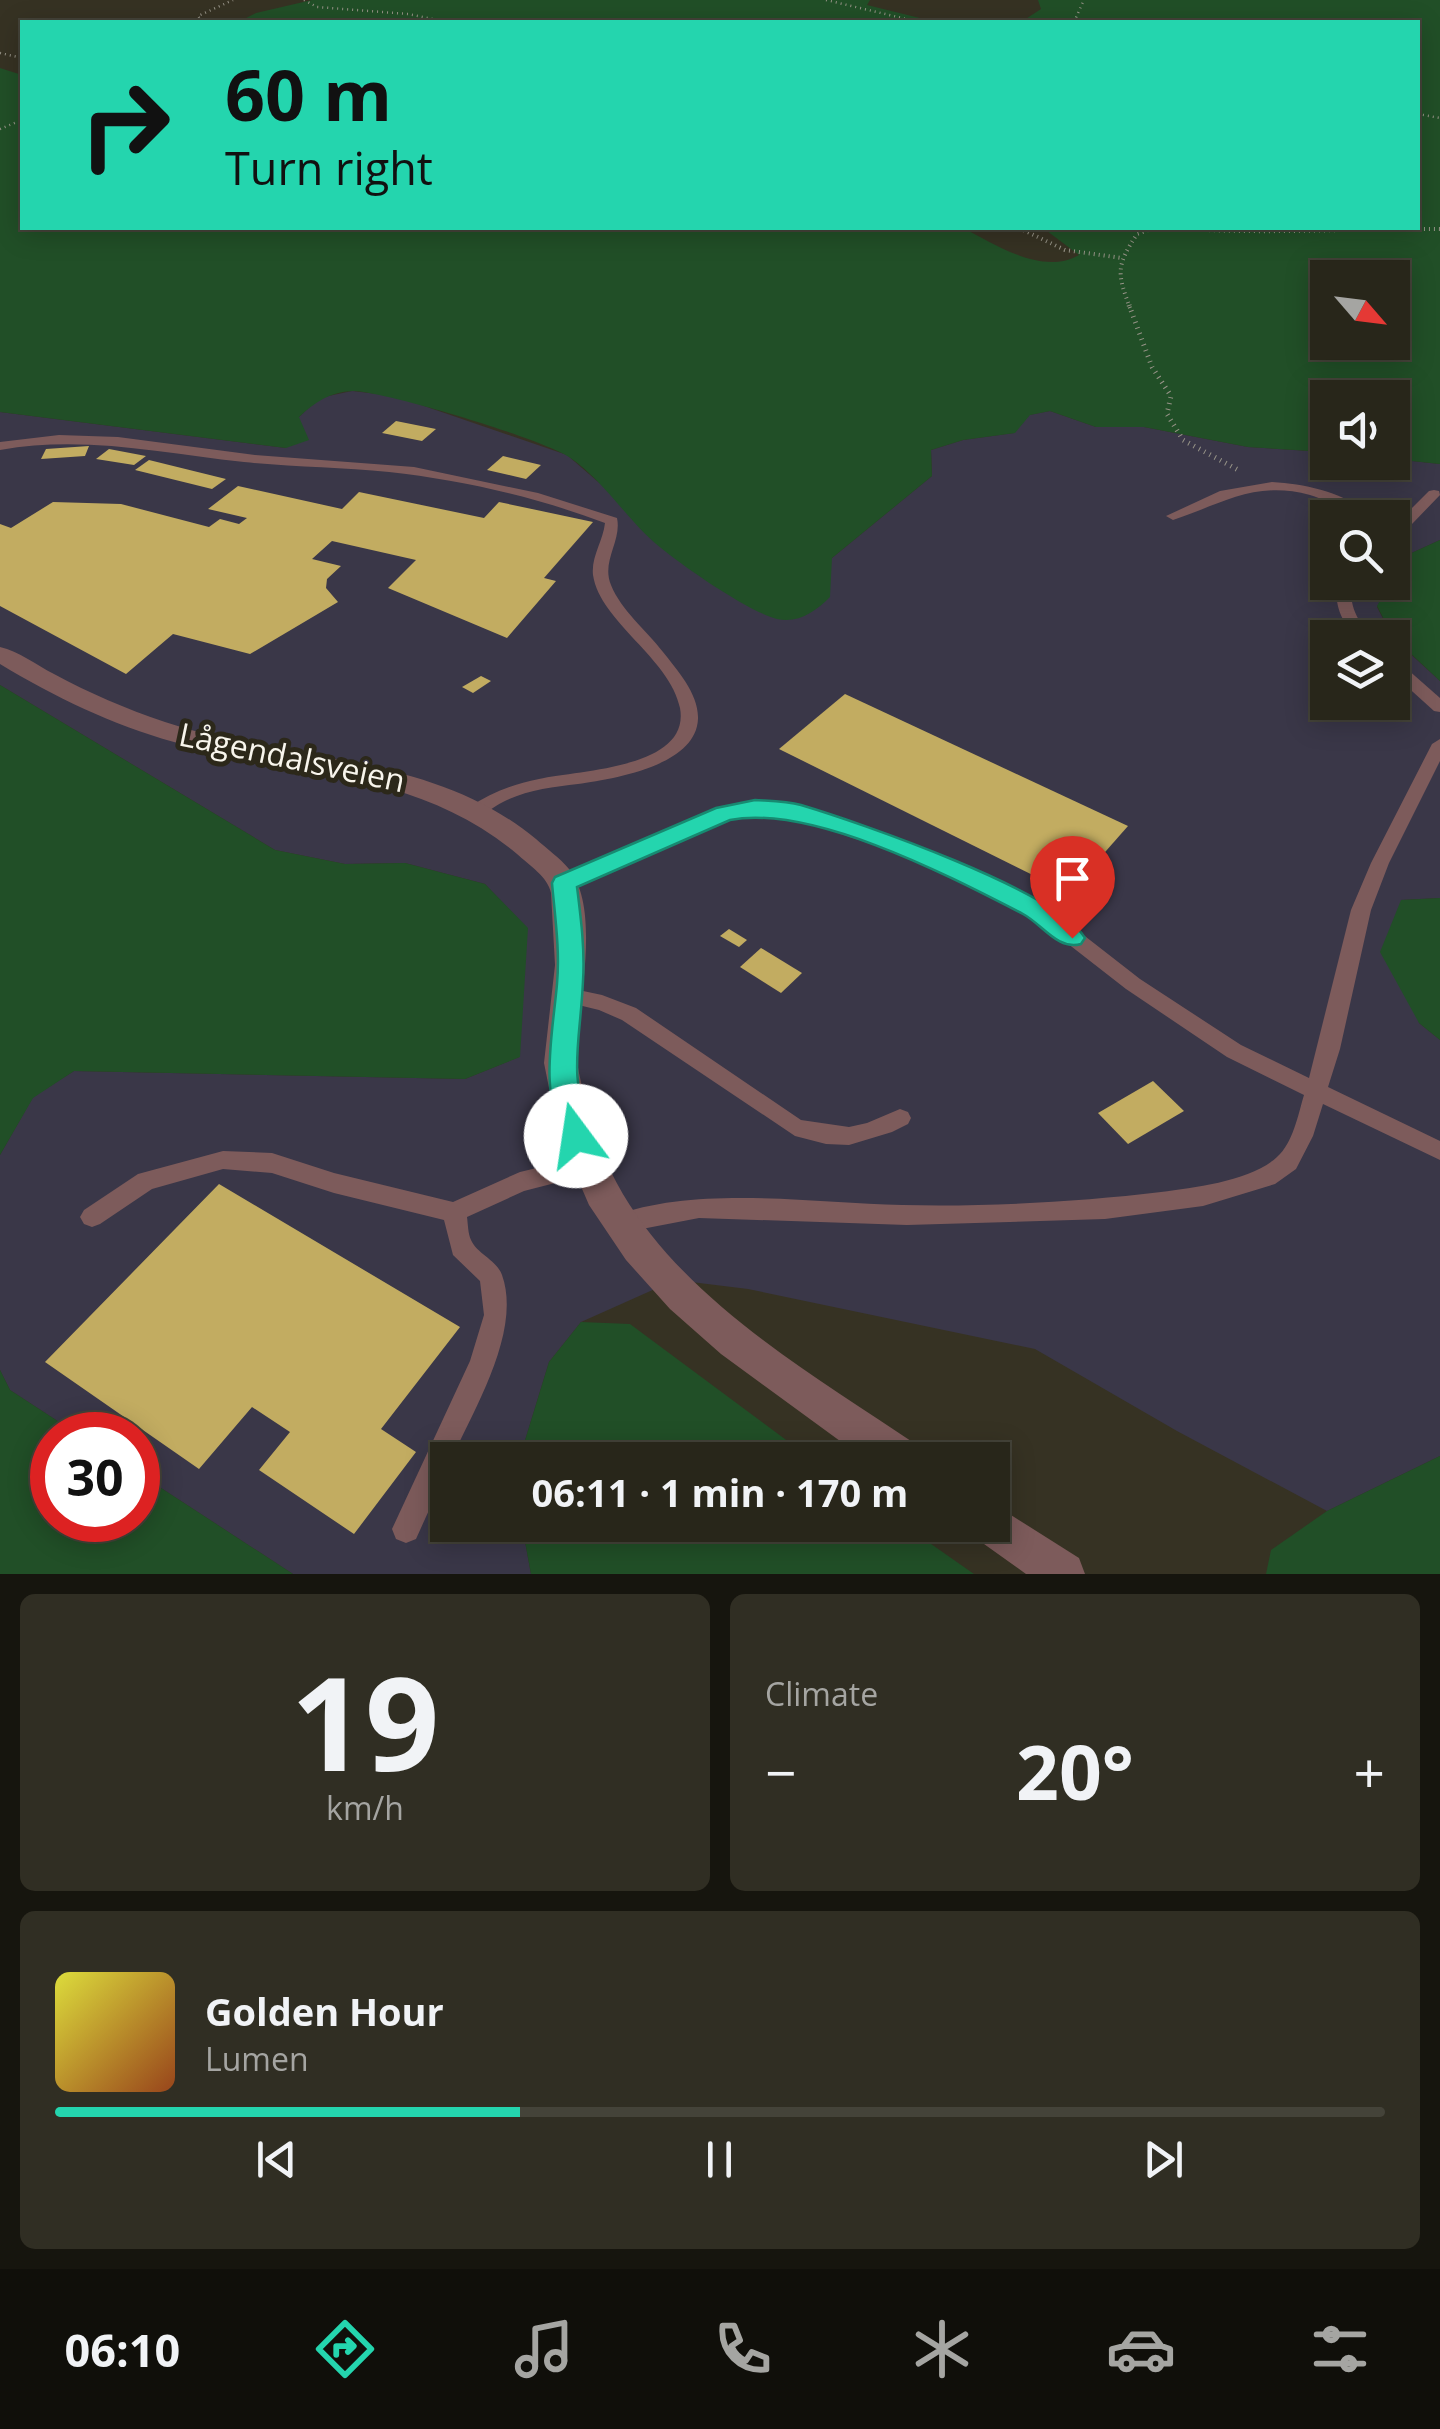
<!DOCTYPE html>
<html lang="en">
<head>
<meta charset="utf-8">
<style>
	body { margin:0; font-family:"Open Sans",sans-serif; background:#302e23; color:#f1f3f6; height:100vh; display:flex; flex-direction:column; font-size:38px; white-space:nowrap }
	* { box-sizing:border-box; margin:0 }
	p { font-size:32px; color:#a5a5a2 }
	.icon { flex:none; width:55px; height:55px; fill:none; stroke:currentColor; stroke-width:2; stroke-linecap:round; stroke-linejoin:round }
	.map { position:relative; height:1574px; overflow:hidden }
	.drawer { display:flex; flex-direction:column; gap:20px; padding:20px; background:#16150e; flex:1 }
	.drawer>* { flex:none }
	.hud { position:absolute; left:20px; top:20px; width:1400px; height:210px; border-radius:0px; box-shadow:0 5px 25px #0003,0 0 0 2px #444339; background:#24d5ae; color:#111; overflow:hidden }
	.needle { width:65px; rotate:118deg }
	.buttons { position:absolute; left:1310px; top:260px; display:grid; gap:20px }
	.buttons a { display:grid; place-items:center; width:100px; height:100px; border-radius:0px; background:#28261a; box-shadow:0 5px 25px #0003,0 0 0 2px #444339; font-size:50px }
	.speed { position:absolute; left:30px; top:1412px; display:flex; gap:20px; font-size:50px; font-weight:700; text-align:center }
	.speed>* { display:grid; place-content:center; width:130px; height:130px; border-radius:50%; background:#28261a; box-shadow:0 5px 25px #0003,0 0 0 2px #444339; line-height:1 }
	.speed .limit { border:15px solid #d22; background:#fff; color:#111 }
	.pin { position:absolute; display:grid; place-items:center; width:85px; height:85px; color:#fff; margin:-102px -42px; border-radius:50% 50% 50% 0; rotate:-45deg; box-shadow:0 0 10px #0007 }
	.pin .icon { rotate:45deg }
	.me { position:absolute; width:110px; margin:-55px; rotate:346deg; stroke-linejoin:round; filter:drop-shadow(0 0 8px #0008) }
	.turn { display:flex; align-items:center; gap:35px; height:210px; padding:0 40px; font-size:45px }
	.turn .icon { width:130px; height:130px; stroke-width:2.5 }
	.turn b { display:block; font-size:70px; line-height:85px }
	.big { font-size:75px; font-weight:700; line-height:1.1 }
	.drawer .widget { flex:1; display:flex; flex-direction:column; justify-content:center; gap:15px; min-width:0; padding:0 35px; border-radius:15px; background:#302e23 }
	.drawer .dial { align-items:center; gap:0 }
	.dial b { font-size:130px; line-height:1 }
	.song { display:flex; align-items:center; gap:30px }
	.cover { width:120px; height:120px; border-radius:15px; background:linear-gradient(135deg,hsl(60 70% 55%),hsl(20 70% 35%)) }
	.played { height:10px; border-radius:5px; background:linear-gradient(90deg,#24d5ae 35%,#444339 35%) }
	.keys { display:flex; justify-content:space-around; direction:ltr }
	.heat { display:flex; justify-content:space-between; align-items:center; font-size:55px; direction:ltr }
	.drawer .tiles { flex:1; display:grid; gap:20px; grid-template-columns:1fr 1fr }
	.widget:last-child { grid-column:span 2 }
	.trip { position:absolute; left:430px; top:1442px; width:580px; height:100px; border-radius:0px; background:#28261a; box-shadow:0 5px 25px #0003,0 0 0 2px #444339; font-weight:700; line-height:100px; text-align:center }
	.menu { display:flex; height:160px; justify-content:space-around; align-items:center; background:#100f0a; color:#a5a5a2 }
	.menu .icon { width:70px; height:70px }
	.menu .selected { color:#24d5ae }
	.menu b { font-size:45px; color:#f1f3f6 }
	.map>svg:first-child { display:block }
</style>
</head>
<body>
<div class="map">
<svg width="1440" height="1574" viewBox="0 0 1440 1574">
	<rect width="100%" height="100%" fill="#363223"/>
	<path fill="#3a3748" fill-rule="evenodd" d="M352 391 395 396 567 455 612 494 832 558 932 476 931 450 963 440 1014 433 1029 415 1050 411 1096 427H1144L1248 447 1327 452 1328 462H1392L1393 459 1440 464V540L1405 556 1393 578 1392 518H1328V582L1390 583 1377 607 1393 638 1440 681V898L1401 900 1419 1023 1440 1040V1456L1327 1511 1177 1431 1035 1349 748 1289 675 1280 581 1322 549 1362 519 1460H448V1525H522L531 1574H293L138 1473V1435H79L10 1390 0 1370V1155L33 1097 74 1071 465 1079 519 1057 527 928 485 884 405 863 345 864 275 850 0 685V412L286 448 299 417 319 398ZM1328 638H1392V702H1328Z"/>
	<g fill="#214f27" fill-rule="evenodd">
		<polygon points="312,0 870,0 867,5 936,22 238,22 256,13"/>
		<path d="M1038 0H1440V464L1393 459 1392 398H1328L1327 452 1248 447 1144 427H1096L1050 411 1030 415 1015 433 963 440 931 450 932 476 832 558 830 597C816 611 798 624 777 619 749 612 684 567 661 548 627 521 605 481 569 457 545 440 381 390 352 391 330 392 315 402 299 417L309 440 286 448 0 412V68L22 75V228H963C997 245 1042 276 1079 255L1043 228H1418V22H1021L1041 9ZM1328 278H1392V342H1328Z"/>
		<polygon points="1440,540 1440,681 1393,637 1377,606 1405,556"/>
		<polygon points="0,685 275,850 345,864 405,863 485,884 528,928 520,1057 465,1079 74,1071 33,1098 0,1155"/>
		<polygon points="1440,898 1440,1040 1419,1023 1380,952 1401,900"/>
		<polygon points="581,1322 630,1324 813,1460 519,1460 549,1362"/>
		<polygon points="0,1370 10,1390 79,1435 52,1435 52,1520 138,1520 138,1473 293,1574 0,1574"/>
		<polygon points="1440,1456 1440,1574 1266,1574 1271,1550 1327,1511"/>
		<polygon points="522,1525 904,1525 974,1574 531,1574"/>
	</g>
	<g fill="#c2ac61">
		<polygon points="396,421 436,429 422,441 382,433"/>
		<polygon points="89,446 85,456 41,459 46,449"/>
		<polygon points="109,449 146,456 134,465 96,459"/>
		<polygon points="503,456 541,465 526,479 487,470"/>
		<polygon points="149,460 226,479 212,489 135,470"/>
		<polygon points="238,486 342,509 359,492 484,518 499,502 593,522 544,578 556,581 507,638 388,588 416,560 332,541 312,559 341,566 327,579 326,588 338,602 250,654 173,634 126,674 0,606 0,524 11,528 53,502 121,504 209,527 220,519 239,524 247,518 208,509"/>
		<polygon points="481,676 491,681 473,693 462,687"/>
		<polygon points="845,694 1128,826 1069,893 779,749"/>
		<polygon points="729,929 747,940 739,947 720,936"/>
		<polygon points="761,948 802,973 781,993 740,967"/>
		<polygon points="1153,1081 1184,1111 1128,1144 1098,1113"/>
		<polygon points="219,1184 460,1327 381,1429 416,1452 354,1534 259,1470 290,1432 252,1407 199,1469 45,1362"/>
	</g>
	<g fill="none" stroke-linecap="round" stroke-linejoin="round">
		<g stroke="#969387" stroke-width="2.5" stroke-dasharray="1 4" stroke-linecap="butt">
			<polyline points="304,0 317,7 408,14 447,22"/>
			<polyline points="826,0 919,22"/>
			<polyline points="202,22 198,16 233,0"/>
			<polyline points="1074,22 1084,0"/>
			<polyline points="0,53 22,58"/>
			<polyline points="1418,114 1440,118"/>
			<polyline points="0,129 22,120"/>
		</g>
		<g stroke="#969387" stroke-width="4" stroke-dasharray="1 4" stroke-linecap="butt">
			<polyline points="1019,228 1065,250 1122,258"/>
			<path d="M1174 228C1262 235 1352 228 1440 229"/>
			<path d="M1130 308C1117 273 1116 266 1137 234L1154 228"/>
		</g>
		<polyline stroke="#969387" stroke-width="5" stroke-dasharray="1 5" stroke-linecap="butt" points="1129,305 1152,367 1171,396 1167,414 1183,440 1240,471"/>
		<g fill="#7d5b5b" fill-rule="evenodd">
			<path d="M59 435 118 437 255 455 414 467 538 493 617 518C622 541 601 561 611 585 621 610 646 630 663 652 677 670 699 694 698 719 696 766 613 779 578 784 553 787 526 790 503 802 491 808 483 818 469 815L466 811 469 807C491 793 513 784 539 779 578 770 691 769 680 708 670 658 600 622 593 575 591 557 603 541 605 523 536 497 462 480 389 472 341 467 292 467 244 462 161 453 83 435 0 450V442Z"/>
			<path d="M1272 482C1309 484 1347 494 1377 518 1352 518 1334 502 1310 495 1255 480 1222 504 1173 520L1166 516 1220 491Z"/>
			<polygon points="1434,490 1439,491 1440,495 1412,524 1392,529 1392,521 1402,518 1429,491"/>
			<path d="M1338 582H1352C1348 606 1358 620 1371 638H1355C1342 620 1333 605 1338 582Z"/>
			<polygon points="1392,659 1398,661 1440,698 1440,712 1434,711 1392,673"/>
			<path d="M1440 739V761L1389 863 1371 910 1340 1049 1328 1087 1440 1141V1160L1323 1104 1313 1136 1296 1169 1275 1184 1203 1206 1105 1219 907 1225 699 1218 621 1233 613 1230 609 1223 613 1216C698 1185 812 1203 902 1205 985 1207 1078 1202 1161 1192 1196 1187 1251 1181 1277 1157 1293 1143 1298 1115 1304 1095L1227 1057 1126 989 1031 915 984 890 910 857 793 818 755 813 728 818 571 888H557L555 883 557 878 718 809 755 801 795 806 924 849 998 880 1045 905 1140 979 1241 1045 1309 1078 1351 910 1371 863 1432 744Z"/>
			<polygon points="569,988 602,995 636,1008 801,1120 849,1127 867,1123 900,1109 908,1112 911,1118 908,1124 892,1132 849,1145 826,1144 795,1136 622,1020 599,1010 562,1001 559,996 562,991"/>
			<path d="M223 1151 272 1153 334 1173 453 1202 520 1172 586 1156 594 1159 597 1166 594 1173 524 1191 467 1217C468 1224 468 1234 471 1240 477 1254 497 1260 502 1275 522 1331 474 1409 451 1460H448V1468L416 1539 406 1543 396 1539 392 1529 470 1361 484 1315 480 1281 453 1255 444 1220 334 1193 272 1173 223 1169 152 1189 100 1224 92 1227 84 1224 80 1217 84 1210 138 1174Z"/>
		</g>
		<g fill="#7d5b5b" fill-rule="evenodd">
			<path d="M0 647C19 651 36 665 54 674 89 693 126 709 165 722 290 764 429 751 536 839 547 849 560 858 569 869 602 910 577 1007 577 1055 577 1070 582 1085 586 1100 621 1266 787 1357 917 1445L923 1460H866L721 1354 670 1309 626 1260 589 1205 558 1133 544 1063 555 965 551 893C548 877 529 865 517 854 416 769 294 777 174 742 112 725 55 697 0 664Z"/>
			<polygon points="992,1503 1079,1558 1085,1574 1026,1574 977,1539 971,1525 992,1525"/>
		</g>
	</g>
	<path fill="#24d5ae" stroke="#178a71" stroke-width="2.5" d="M755 800C770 801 786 801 801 805 858 822 1058 891 1085 938L1081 944C1058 951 1042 924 1023 914 949 876 812 804 730 820L577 887C581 919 585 950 583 981 580 1046 568 1070 590 1136L586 1144 576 1148 566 1144C539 1091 552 1040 557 984 560 950 555 917 552 883L555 877 716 808Z"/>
	<g text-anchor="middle" stroke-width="10" stroke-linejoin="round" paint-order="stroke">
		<g font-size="32" fill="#f8f5ec" stroke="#2c281a">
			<text transform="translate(292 758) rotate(12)" y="11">Lågendalsveien</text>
		</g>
	</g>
</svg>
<div class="buttons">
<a><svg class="needle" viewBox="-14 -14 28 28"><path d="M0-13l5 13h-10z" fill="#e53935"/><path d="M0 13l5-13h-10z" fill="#a5a5a2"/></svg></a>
<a><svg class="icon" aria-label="sound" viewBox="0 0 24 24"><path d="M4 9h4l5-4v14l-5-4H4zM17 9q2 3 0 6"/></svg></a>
<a><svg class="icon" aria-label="search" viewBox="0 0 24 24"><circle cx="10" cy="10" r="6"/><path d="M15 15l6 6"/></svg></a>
<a><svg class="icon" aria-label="layers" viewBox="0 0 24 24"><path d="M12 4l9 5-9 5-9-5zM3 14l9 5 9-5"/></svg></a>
</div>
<div class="speed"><div class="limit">30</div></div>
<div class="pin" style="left:1072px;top:938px;background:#d93025"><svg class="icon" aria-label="arrive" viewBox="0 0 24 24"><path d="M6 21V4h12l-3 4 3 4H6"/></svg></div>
<svg class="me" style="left:576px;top:1136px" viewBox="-20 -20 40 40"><circle r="19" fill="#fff"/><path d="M0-13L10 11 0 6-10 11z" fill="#24d5ae"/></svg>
<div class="trip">06:11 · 1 min · 170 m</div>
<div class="hud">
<div class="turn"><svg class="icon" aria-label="right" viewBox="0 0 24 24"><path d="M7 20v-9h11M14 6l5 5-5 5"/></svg><div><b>60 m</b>Turn right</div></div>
</div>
</div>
<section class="drawer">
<div class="tiles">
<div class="widget dial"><b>19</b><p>km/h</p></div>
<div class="widget"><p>Climate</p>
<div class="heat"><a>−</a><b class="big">20°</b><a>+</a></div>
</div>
<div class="widget">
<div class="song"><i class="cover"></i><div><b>Golden Hour</b><p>Lumen</p></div></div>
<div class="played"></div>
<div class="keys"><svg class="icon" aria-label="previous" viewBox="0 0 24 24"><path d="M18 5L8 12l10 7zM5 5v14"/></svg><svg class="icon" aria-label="pause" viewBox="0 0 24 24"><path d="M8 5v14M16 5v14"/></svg><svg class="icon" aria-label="next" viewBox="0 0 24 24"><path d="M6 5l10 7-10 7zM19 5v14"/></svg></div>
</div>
</div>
</section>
<nav class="menu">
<b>06:10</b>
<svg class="icon selected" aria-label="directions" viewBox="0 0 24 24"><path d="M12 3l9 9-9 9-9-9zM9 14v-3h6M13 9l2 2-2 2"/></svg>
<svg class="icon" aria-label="music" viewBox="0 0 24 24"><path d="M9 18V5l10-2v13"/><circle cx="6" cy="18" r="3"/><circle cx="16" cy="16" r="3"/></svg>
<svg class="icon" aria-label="phone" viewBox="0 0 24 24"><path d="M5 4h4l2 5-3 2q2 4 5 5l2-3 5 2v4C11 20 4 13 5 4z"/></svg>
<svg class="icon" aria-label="climate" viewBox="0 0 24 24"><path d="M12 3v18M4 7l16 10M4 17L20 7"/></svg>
<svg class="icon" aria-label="car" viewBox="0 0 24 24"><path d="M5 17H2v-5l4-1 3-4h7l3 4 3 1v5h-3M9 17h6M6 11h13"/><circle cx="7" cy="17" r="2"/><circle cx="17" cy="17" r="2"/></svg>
<svg class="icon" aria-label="filters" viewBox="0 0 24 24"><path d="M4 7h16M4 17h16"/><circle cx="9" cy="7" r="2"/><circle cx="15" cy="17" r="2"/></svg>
</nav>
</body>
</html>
